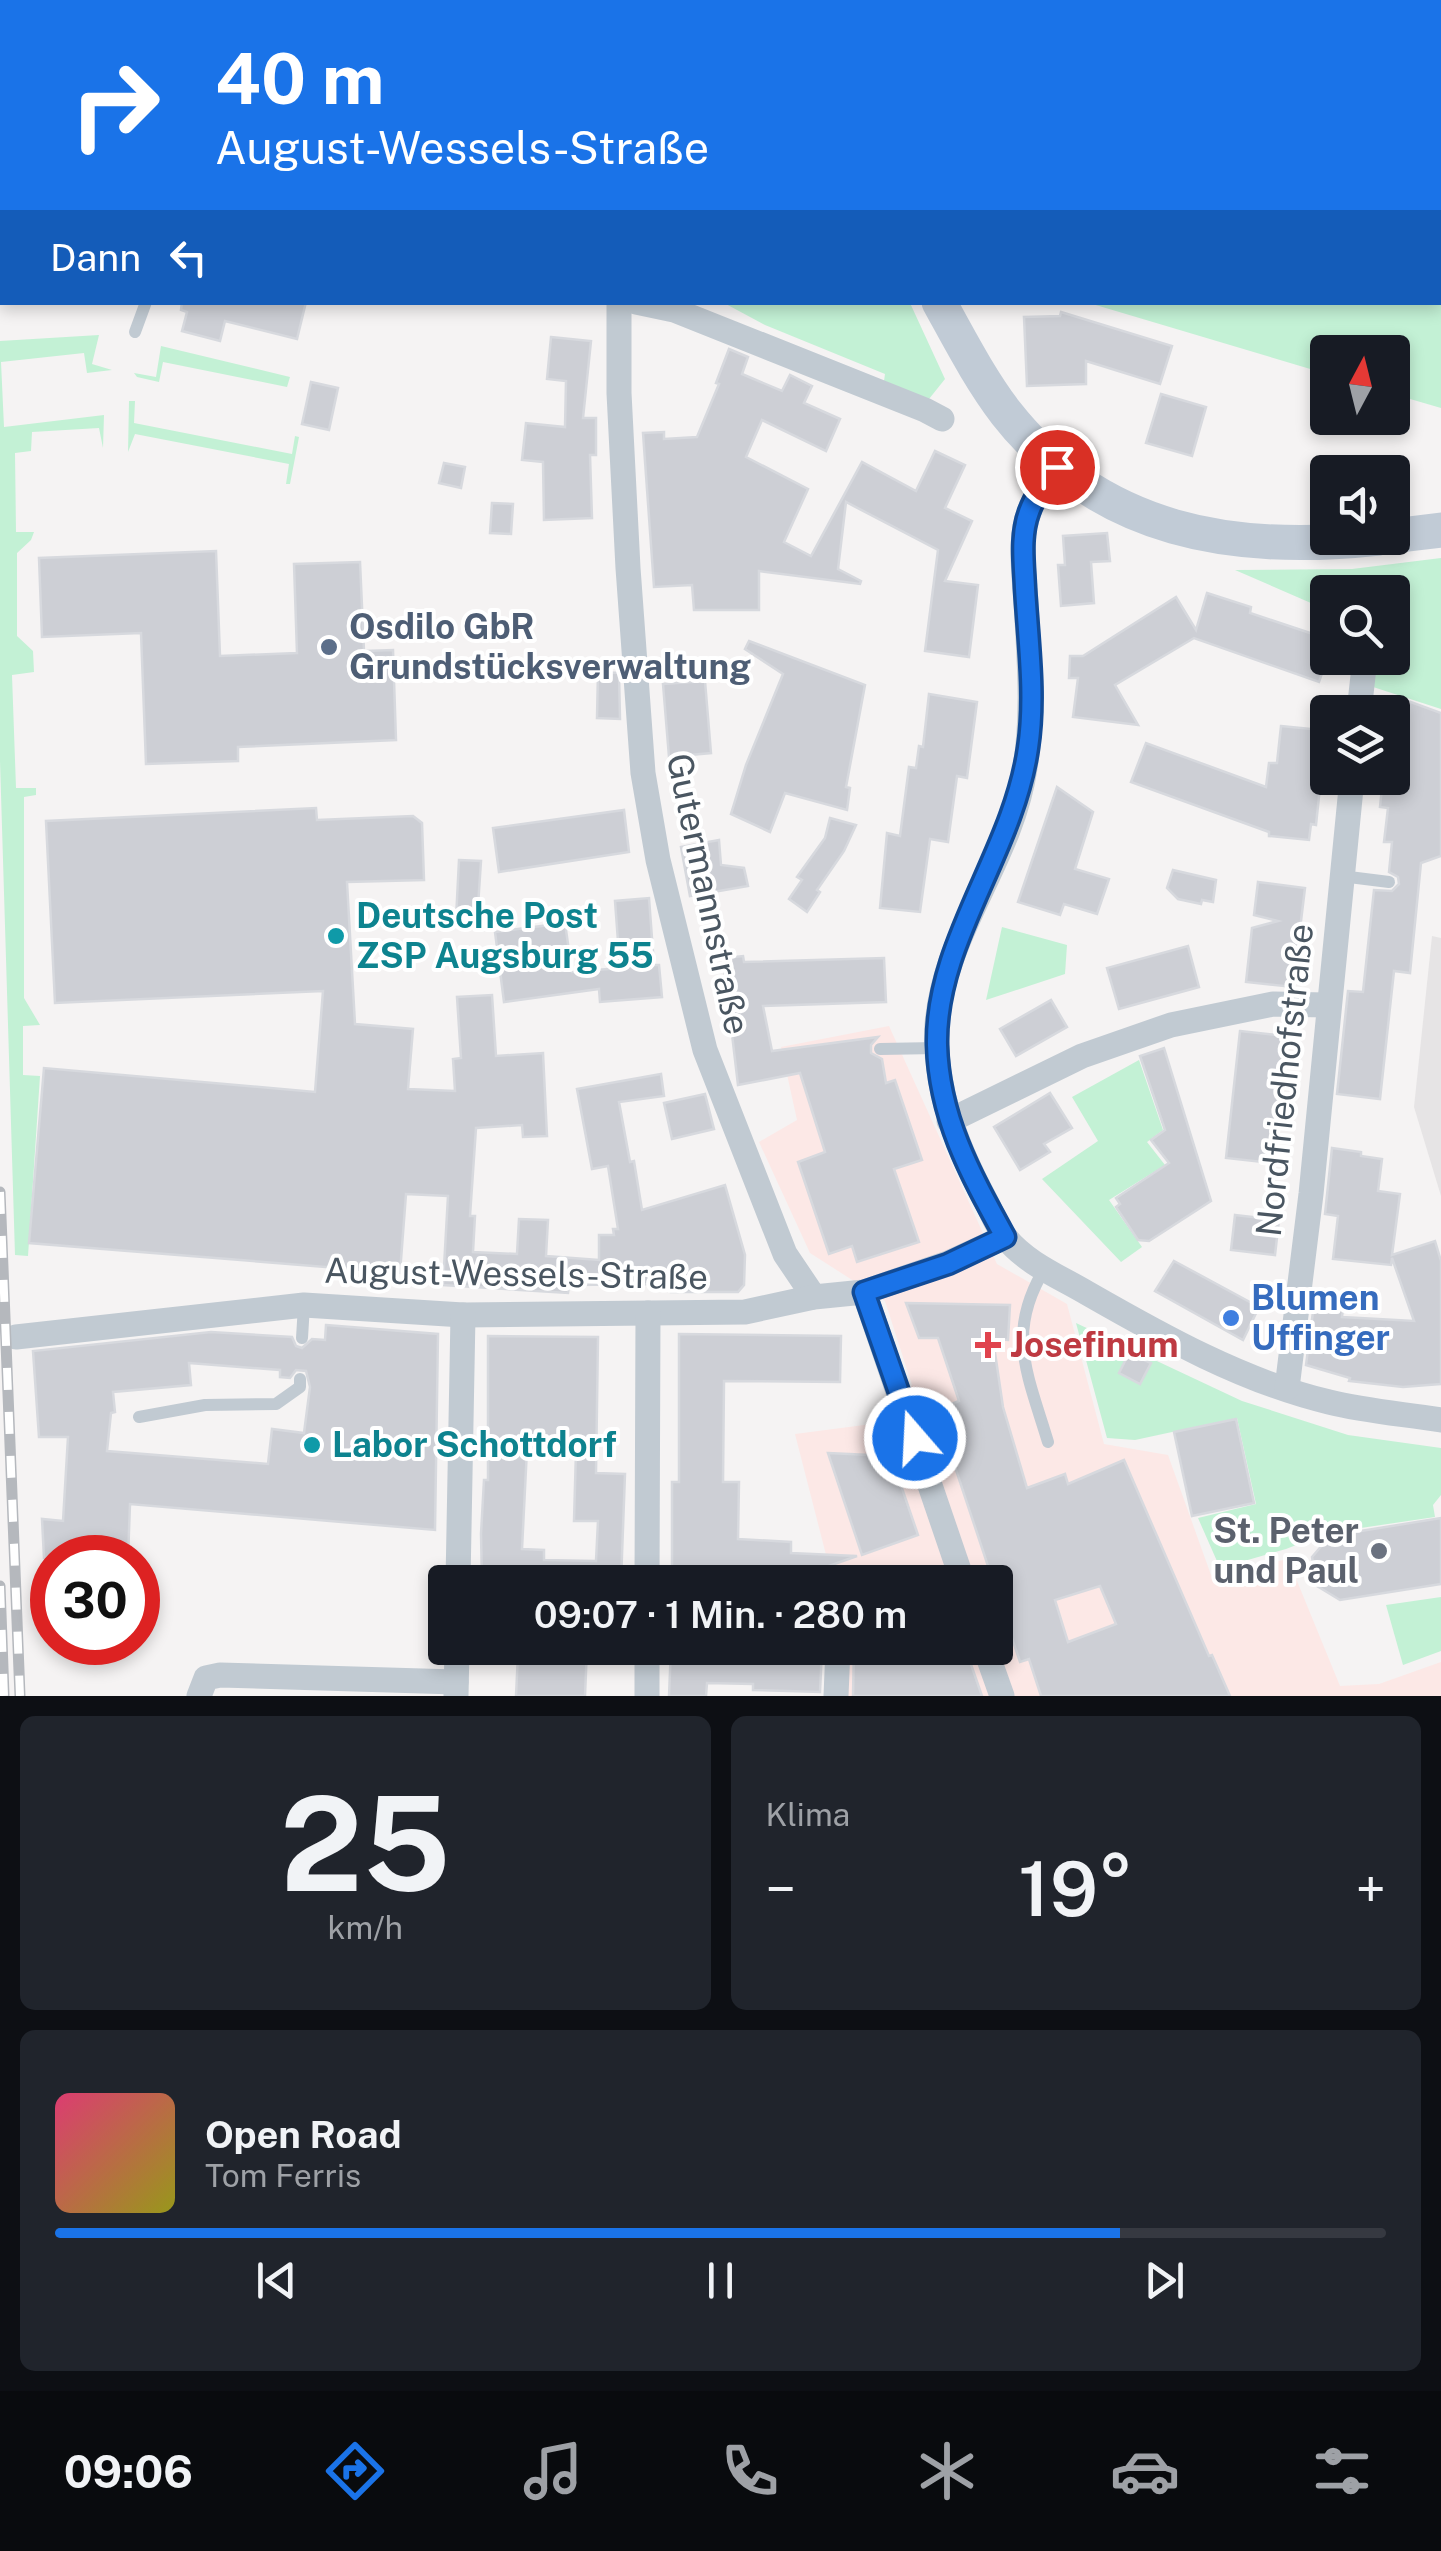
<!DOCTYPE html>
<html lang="de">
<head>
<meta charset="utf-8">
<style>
	body { margin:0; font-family:"Public Sans",sans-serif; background:#20242c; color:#f1f3f6; height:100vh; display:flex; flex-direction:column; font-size:38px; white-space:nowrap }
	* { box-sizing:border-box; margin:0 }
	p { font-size:32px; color:#9ea1a6 }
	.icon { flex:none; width:55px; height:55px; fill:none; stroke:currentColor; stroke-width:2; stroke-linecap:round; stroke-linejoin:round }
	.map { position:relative; height:1696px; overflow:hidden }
	.side { display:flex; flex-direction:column; gap:20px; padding:20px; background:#0d0f14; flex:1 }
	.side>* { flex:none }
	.guide { position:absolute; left:0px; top:0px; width:1442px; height:305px; box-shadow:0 5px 15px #0003; background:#1a73e8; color:#fff; overflow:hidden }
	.needle { width:65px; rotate:7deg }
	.buttons { position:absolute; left:1310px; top:335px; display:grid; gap:20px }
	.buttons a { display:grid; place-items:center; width:100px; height:100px; border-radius:10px; background:#171b24; box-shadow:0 5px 15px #0003; font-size:50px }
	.speed { position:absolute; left:30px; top:1535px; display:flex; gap:20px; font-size:50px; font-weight:700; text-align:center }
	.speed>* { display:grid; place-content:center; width:130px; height:130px; border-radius:50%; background:#171b24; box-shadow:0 5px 15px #0003; line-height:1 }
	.speed .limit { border:15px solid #d22; background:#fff; color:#111 }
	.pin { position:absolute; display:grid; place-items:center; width:85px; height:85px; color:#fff; margin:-42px; border:5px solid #fff; border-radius:50%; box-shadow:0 2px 10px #0007 }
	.me { position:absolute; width:110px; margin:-55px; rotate:341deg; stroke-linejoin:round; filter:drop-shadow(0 0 8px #0008) }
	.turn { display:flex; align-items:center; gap:35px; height:210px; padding:0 50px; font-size:45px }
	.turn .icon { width:130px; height:130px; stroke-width:2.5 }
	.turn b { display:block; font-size:70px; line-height:85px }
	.then { display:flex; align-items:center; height:95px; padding:0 50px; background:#0003; gap:20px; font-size:38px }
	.big { font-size:75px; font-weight:600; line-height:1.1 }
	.side .card { flex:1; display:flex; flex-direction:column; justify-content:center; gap:15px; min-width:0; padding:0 35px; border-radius:15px; background:#20242c }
	.side .dial { align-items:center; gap:0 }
	.dial b { font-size:130px; line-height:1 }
	.song { display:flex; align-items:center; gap:30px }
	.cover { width:120px; height:120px; border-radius:15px; background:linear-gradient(135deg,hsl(340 70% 55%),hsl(60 70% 35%)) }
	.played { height:10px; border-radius:5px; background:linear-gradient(90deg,#1a73e8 80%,#363941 80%) }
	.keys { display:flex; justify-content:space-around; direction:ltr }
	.heat { display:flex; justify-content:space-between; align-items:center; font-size:55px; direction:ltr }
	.side .tiles { flex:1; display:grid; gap:20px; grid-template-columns:1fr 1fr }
	.card:last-child { grid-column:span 2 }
	.trip { position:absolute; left:428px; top:1565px; width:585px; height:100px; border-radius:10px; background:#171b24; box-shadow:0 5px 15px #0003; font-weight:600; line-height:100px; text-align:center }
	.tabs { display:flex; height:160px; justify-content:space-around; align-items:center; background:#090b0e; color:#9ea1a6 }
	.tabs .icon { width:70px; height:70px }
	.tabs .selected { color:#1a73e8 }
	.tabs b { font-size:45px; color:#f1f3f6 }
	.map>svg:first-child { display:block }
</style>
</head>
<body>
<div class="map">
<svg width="1441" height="1696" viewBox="0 0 1441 1696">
	<rect width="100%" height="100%" fill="#f5f3f3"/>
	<polygon fill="#e6e4e5" points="1432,936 1441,938 1441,1196 1414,1107"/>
	<polygon fill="#fce8e6" points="889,1026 997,1264 1067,1304 1104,1444 1168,1455 1211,1575 1288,1559 1340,1686 1379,1684 1441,1662 1441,1696 838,1696 839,1648 995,1648 995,1582 833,1582 795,1434 887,1422 912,1385 885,1301 810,1253 759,1142 797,1120 781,1047"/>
	<g fill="#c3f1d5">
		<polygon points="1075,0 1441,0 1441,408 1393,394 1392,352 1328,352 1327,374 1089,303 1440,302 1440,2 1074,2"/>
		<polygon points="724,303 910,303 945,379 929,399 884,381 885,374 765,325"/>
		<polygon points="99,335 92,364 112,370 87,373 84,353 1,362 4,427 104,415 103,448 99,428 32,432 31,451 15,453 16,532 34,532 31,540 17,553 17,636 33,651 34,672 12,675 16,788 36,788 36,795 24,797 24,998 40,1025 23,1026 23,1075 40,1076 28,1256 15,1255 0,761 0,341"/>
		<polygon points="161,346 290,377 287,387 163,362 159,382 137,377 134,373 156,377"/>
		<polygon points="129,401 135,401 134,423 292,454 295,436 299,437 290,484 286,484 289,464 135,434 128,452"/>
		<polygon points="1441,558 1441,709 1370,686 1372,658 1392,658 1392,592 1328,592 1327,610 1235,570 1352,569"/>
		<polygon points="1002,927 1067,945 1065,974 986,1000"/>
		<polygon points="1139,1060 1163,1130 1147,1142 1165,1165 1109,1200 1142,1247 1121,1262 1042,1179 1098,1141 1072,1097"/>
		<polygon points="1076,1323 1242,1401 1348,1435 1441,1448 1441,1495 1433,1505 1435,1517 1327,1533 1286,1549 1220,1568 1198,1518 1256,1504 1237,1418 1135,1440 1107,1438"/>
		<polygon points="1441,1597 1441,1651 1403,1665 1386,1605"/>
	</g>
	<g fill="#cdcfd5" stroke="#d7d9de" stroke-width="2.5" fill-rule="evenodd">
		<polygon points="182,302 306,302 297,339 225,321 220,341 182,331 187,312 181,310"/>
		<polygon points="1061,312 1172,346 1160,384 1086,361 1086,384 1027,386 1024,317 1060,316"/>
		<polygon points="551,337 591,341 583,418 596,418 596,455 590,455 592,518 544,520 543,462 522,460 526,423 565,427 566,381 547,379"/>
		<polygon points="729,349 748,357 742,374 782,391 790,375 812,386 804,403 840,419 826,451 762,420 746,457 808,489 784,542 811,556 862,462 916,491 935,451 965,465 945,508 972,521 945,581 978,585 969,657 925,651 938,550 846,502 838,569 861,581 860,584 759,571 759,610 694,610 692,585 654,587 643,433 664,432 664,439 697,437 719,384 716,383"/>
		<polygon points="311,382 338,388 329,430 302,424"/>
		<polygon points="1161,394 1206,407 1192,456 1146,443"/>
		<polygon points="444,463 465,467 461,488 439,483"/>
		<polygon points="492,503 513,504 511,534 490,533"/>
		<polygon points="1107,533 1110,561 1091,562 1094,603 1061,606 1058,565 1065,565 1063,536"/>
		<polygon points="216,551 220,656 297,653 294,564 360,562 364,651 393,650 396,740 238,747 238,761 146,764 141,633 42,637 39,558"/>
		<polygon points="1207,593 1251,607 1250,613 1328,639 1328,656 1319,682 1194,638 1115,685 1138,725 1073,717 1078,678 1069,678 1070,656 1083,656 1176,597 1196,630"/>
		<polygon points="749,641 865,685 846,787 850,788 847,810 785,793 770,832 731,814 746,765 783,674 745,649"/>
		<polygon points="598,672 619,673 620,719 597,718"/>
		<polygon points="705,681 711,753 669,757 663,684"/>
		<polygon points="929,694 977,702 967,778 957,776 948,842 930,839 920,912 880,908 887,833 900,836 909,767 916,768 919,746 923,747"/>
		<polygon points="1397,697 1441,713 1441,856 1421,863 1410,973 1394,971 1380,1099 1337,1094 1348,991 1363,992 1374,890 1392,891 1399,884 1398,877 1389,872 1392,842 1384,842 1388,808 1380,807 1383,778 1392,778 1392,711"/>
		<polygon points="1281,726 1322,730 1320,748 1324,749 1316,825 1311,824 1309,840 1269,836 1269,832 1131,782 1146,743 1266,787 1269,763 1277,763"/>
		<polygon points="1057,787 1093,812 1075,869 1109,879 1097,914 1064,904 1060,915 1018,902"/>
		<polygon points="316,808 317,820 413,816 422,823 424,880 347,882 355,1024 413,1029 408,1089 455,1091 453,1059 461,1058 457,997 492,995 496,1056 543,1053 547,1136 523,1137 522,1125 476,1128 470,1216 475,1216 473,1252 517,1254 519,1219 548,1220 546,1256 599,1260 599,1235 614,1235 613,1229 618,1229 608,1166 592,1169 577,1089 661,1074 664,1096 619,1102 630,1162 634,1161 642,1210 725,1185 745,1255 744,1285 738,1292 671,1292 671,1284 569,1285 568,1293 443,1285 448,1196 406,1194 400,1273 29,1243 44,1068 315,1092 323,991 55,1003 46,821"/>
		<polygon points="624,810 629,852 499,872 493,828"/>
		<polygon points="830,818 856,825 844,851 817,890 820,892 807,912 789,899 802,880 797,877 825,838"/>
		<polygon points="719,840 721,865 744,868 748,886 690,896 681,847"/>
		<polygon points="459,860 481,861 477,921 456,919"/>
		<polygon points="1173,870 1216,880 1213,902 1202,900 1201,904 1178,899 1167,888"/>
		<polygon points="1258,882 1305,888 1293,987 1246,982 1252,928 1278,921 1254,915"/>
		<polygon points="649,898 654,965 659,965 662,997 600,1002 599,989 504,1002 495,932 565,923 572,972 620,968 615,901"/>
		<polygon points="1188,946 1199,987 1119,1009 1107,968"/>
		<polygon points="743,956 744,962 884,958 886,1002 763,1006 772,1051 878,1037 871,1045 871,1053 882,1059 886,1083 895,1080 922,1160 894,1169 919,1242 857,1262 852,1246 829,1254 798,1162 825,1152 800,1073 738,1085 723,958"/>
		<polygon points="1051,1000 1067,1027 1016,1056 1000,1029"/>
		<polygon points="1240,1031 1287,1036 1273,1163 1226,1158"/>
		<polygon points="1164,1048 1211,1201 1149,1241 1138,1240 1116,1207 1120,1204 1116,1198 1169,1163 1151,1140 1165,1130 1140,1056"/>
		<polygon points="1050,1093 1072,1128 1044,1144 1050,1152 1020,1170 994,1127"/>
		<polygon points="705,1094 714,1129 672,1139 664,1103"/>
		<polygon points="1332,1148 1361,1152 1361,1156 1382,1159 1378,1191 1400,1194 1392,1255 1435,1241 1441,1261 1441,1384 1403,1387 1349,1381 1350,1378 1306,1365 1314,1304 1343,1308 1342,1317 1414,1321 1392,1258 1391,1265 1333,1259 1338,1216 1325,1214"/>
		<polygon points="1235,1215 1279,1220 1275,1255 1231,1250"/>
		<polygon points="1174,1261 1259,1307 1243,1340 1155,1291"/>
		<path d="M906 1303 1010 1305 1008 1340 993 1339 1003 1407 1027 1488 1065 1474 1068 1484 1124 1460 1209 1656 1212 1655 1230 1696H1041L1029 1659 1020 1662 936 1410 959 1401 938 1338H919ZM1100 1586 1116 1624 1068 1642 1055 1600Z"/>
		<path d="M326 1325 438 1334 435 1530 130 1504 128 1558H44L42 1519 63 1521 68 1437H39L33 1351 211 1332 292 1337 296 1346 302 1348 312 1339 325 1340ZM189 1363 280 1370V1377L290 1378 296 1370 306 1371 310 1387 304 1433 272 1429 268 1464 107 1451 111 1413 115 1412 113 1392 191 1385Z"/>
		<polygon points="679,1334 841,1336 840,1382 724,1381 723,1482 739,1482 738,1539 791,1542 791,1553 857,1556 784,1582 672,1582 672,1482 679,1482"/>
		<path d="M488 1336 598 1337 596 1473 625 1474 621 1582H482L481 1534 484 1480H488ZM527 1449 576 1451 574 1521H598L596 1561 544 1560V1550L522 1549Z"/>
		<polygon points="1129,1353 1151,1363 1140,1384 1119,1373"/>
		<polygon points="1236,1419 1254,1503 1192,1516 1174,1432"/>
		<polygon points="828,1453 891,1456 918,1535 862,1555"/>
		<polygon points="1441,1518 1441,1584 1340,1600 1317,1586 1312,1557 1330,1536"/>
		<polygon points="540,1648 587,1648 585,1696 516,1696 518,1654 540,1655"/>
		<polygon points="671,1648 822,1649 820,1692 753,1690 753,1684 707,1683 706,1696 669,1696"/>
		<polygon points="854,1648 947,1648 951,1655 966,1650 982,1696 853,1696"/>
	</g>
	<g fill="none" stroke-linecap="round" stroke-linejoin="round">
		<g stroke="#c1cad2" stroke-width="12">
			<polyline points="192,0 192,2"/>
			<polyline points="135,332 146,302"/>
			<polyline points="1341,876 1389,882"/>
			<polyline points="880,1049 937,1048"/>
			<path d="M1045 1268C1005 1333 1028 1375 1048 1442"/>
			<polyline points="302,1338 304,1305"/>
			<polyline points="139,1417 205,1405 276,1404 300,1387 300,1379"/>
		</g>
		<g stroke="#c1cad2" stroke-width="25">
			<polyline points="1026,2 1026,0"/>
			<polyline points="619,302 619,393 628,568 643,773 658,860 705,1050 785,1254 814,1297"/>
			<polyline points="636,302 674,310 925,410 942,419"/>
			<path d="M1057 467C1046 481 1035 495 1029 512 1019 539 1024 573 1026 602 1029 658 1034 713 1025 768 1012 859 944 932 937 1025 933 1089 958 1150 988 1205 993 1216 998 1229 1006 1238 1026 1263 1060 1277 1087 1293 1162 1336 1244 1382 1329 1402 1365 1411 1404 1414 1441 1420"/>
			<polyline points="1359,712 1365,658"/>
			<polyline points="949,1121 1082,1056 1171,1025 1273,1004 1327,1005"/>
			<polyline points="864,1292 963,1582"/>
			<polyline points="16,1337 304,1305 463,1315 745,1312 814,1297 864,1292 948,1263 1005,1237"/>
			<polyline points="1287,1388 1311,1194 1352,778"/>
			<polyline points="458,1582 463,1315"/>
			<polyline points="647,1582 648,1313"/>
			<polyline points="985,1648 1002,1696"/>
			<polyline points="199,1696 206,1678 220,1675 456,1682"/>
			<polyline points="456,1696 457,1648"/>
			<polyline points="647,1696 647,1648"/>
			<polyline points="836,1696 838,1648"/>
		</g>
		<g stroke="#c1cbd6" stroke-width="35">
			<polyline points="642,0 647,2"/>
			<path d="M939 302C960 340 980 379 1006 413 1100 533 1235 554 1379 538"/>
			<polyline points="1392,536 1441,530"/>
		</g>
		<g stroke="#b5b8bd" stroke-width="11">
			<g id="rail">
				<polyline points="0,1192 20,1696"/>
				<polyline points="0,1586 4,1696"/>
			</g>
		</g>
		<use href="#rail" stroke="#fff" stroke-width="8" stroke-dasharray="22" stroke-linecap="butt"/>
	</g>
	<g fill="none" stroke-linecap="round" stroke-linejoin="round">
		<g stroke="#114b97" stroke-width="25">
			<path id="route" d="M915 1438 864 1292 948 1264 1005 1237C971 1175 939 1118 937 1045 935 941 1013 853 1028 748 1036 696 1028 640 1025 588 1024 563 1020 536 1029 512 1035 495 1046 481 1057 467"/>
		</g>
		<use href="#route" stroke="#1a73e8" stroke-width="18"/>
	</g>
	<circle fill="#5c6f8a" stroke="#fff" stroke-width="4" cx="329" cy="647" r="10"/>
	<g fill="#0f9aa8" stroke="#fff" stroke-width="4">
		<circle cx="336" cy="936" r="10"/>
		<circle cx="312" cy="1445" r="10"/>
	</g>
	<circle fill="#3f7fe0" stroke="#fff" stroke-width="4" cx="1231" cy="1318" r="10"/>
	<path fill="#e0444e" stroke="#fff" stroke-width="4" d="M983 1330h10v10h10v10h-10v10h-10v-10h-10v-10h10z"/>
	<circle fill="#6b7280" stroke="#fff" stroke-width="4" cx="1379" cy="1551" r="10"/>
	<g text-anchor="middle" stroke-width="8" stroke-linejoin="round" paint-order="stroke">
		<g font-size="35" font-weight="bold" fill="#4e5e75" stroke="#fff" text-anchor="start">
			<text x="349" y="639">Osdilo GbR<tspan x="349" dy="40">Grundstücksverwaltung</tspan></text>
		</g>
		<g font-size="35" fill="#4a5661" stroke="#fff">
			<text transform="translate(708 894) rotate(78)" y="12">Gutermannstraße</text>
			<text transform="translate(1285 1080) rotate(-84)" y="12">Nordfriedhofstraße</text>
			<text transform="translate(516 1274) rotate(1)" y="12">August-Wessels-Straße</text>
		</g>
		<g font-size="35" font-weight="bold" fill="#0d838f" stroke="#fff" text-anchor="start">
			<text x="356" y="928">Deutsche Post<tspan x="356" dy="40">ZSP Augsburg 55</tspan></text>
			<text x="332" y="1457">Labor Schottdorf</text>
		</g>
		<g font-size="35" font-weight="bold" fill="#366cbe" stroke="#fff" text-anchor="start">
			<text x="1251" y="1310">Blumen<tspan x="1251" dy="40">Uffinger</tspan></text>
		</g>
		<g font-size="35" font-weight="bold" fill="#be3a42" stroke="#fff" text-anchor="start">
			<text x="1010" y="1357">Josefinum</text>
		</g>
		<g font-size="35" font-weight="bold" fill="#5b616d" stroke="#fff" text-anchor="end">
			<text x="1359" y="1543">St. Peter<tspan x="1359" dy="40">und Paul</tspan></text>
		</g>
	</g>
</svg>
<div class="buttons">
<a><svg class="needle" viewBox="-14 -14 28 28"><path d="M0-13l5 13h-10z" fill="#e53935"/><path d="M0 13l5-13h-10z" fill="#9ea1a6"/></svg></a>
<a><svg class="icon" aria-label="sound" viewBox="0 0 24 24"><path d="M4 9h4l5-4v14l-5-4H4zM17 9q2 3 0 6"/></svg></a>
<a><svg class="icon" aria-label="search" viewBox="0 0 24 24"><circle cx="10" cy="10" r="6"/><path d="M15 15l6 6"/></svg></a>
<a><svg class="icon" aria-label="layers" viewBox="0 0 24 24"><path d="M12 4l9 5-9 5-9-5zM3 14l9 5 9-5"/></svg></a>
</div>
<div class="speed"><div class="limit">30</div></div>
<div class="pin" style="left:1057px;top:467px;background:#d93025"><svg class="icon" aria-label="arrive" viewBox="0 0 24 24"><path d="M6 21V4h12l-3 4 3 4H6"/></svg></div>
<svg class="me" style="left:915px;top:1438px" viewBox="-20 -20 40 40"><circle r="17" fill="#1a73e8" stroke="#fff" stroke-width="3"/><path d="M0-11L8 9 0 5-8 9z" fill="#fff"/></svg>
<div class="trip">09:07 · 1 Min. · 280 m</div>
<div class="guide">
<div class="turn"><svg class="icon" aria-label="right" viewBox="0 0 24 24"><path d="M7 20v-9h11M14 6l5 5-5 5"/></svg><div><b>40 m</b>August-Wessels-Straße</div></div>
<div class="then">Dann<svg class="icon" aria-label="left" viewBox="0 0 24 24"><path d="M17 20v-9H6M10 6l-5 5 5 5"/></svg></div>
</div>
</div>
<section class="side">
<div class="tiles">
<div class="card dial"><b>25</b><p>km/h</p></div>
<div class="card"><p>Klima</p>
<div class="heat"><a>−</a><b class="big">19°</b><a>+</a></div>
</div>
<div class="card">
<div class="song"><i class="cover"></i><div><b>Open Road</b><p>Tom Ferris</p></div></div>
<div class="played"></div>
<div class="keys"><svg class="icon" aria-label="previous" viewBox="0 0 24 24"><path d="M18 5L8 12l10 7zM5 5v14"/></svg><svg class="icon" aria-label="pause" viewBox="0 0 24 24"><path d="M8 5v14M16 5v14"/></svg><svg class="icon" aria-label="next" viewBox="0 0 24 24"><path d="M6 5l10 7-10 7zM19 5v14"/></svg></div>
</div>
</div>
</section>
<nav class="tabs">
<b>09:06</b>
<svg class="icon selected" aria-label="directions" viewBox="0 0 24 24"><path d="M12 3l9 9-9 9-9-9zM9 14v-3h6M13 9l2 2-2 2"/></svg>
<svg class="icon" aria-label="music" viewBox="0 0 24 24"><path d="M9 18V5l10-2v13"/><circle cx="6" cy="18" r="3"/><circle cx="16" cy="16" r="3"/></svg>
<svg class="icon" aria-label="phone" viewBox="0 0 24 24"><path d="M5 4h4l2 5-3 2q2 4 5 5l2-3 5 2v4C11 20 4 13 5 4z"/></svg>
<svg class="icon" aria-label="climate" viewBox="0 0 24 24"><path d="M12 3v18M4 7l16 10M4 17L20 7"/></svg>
<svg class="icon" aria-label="car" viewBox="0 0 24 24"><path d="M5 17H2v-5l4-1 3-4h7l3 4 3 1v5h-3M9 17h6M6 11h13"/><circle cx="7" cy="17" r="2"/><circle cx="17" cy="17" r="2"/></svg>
<svg class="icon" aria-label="filters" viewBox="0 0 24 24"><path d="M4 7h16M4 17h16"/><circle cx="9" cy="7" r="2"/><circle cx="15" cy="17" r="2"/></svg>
</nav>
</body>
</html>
